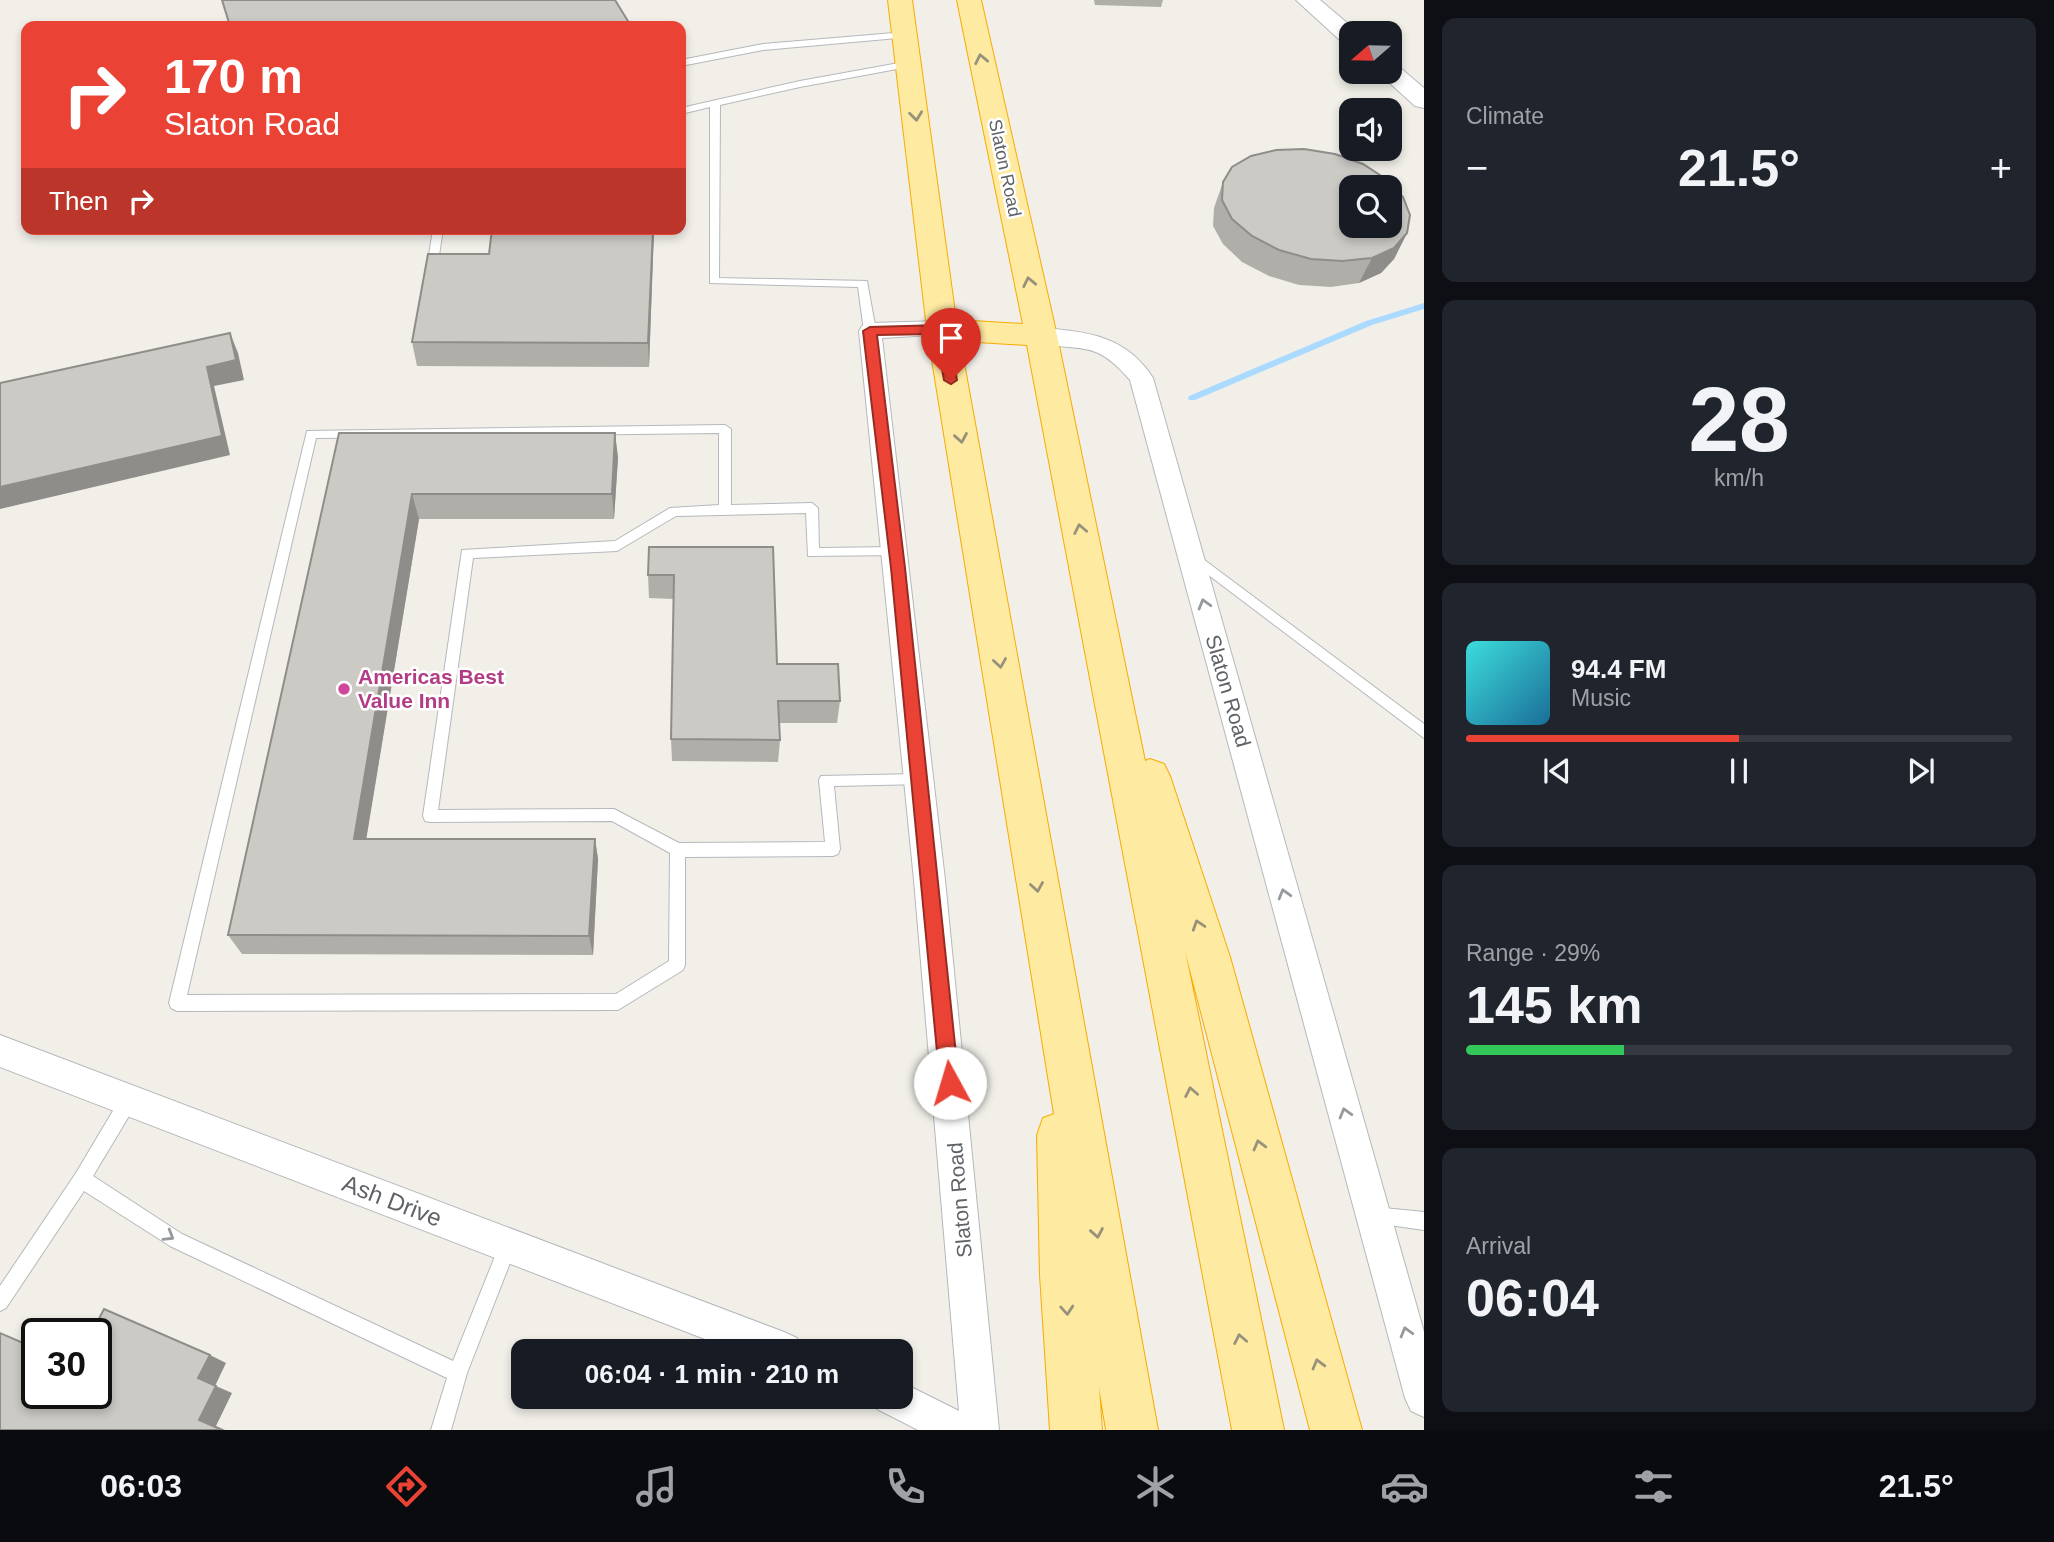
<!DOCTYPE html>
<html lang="en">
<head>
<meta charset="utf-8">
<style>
	body { margin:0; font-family:Arial,sans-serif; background:#20242c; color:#f1f3f6; height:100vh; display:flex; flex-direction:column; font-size:26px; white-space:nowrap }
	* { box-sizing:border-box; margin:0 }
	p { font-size:23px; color:#9ea1a6 }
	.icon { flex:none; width:38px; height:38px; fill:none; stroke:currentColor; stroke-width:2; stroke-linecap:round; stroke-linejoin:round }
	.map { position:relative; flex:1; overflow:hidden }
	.side { display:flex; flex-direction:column; gap:18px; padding:18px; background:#0d0f14; width:630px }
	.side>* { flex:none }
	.banner { position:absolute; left:21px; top:21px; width:665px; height:214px; border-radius:14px; box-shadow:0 4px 10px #0003; background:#ea4335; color:#fff; overflow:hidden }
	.needle { width:46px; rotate:250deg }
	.tools { position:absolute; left:1339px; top:21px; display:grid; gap:14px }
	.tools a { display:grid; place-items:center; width:63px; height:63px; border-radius:14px; background:#171b24; box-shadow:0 4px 10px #0003; font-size:35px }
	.speed { position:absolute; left:21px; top:1318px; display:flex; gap:14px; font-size:35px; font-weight:700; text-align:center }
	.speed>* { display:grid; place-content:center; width:91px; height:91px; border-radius:50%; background:#171b24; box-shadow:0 4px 10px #0003; line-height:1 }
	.speed .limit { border:4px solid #111; border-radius:10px; background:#fff; color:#111 }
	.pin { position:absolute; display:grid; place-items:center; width:60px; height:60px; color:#fff; margin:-72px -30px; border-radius:50% 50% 50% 0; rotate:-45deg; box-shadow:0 0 7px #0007 }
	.pin .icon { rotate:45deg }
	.me { position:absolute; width:77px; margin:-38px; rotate:354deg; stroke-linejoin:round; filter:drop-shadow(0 0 5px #0008) }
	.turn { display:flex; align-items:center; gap:24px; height:147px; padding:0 28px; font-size:32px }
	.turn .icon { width:91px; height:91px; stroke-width:2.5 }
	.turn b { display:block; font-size:49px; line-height:60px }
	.then { display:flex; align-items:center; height:66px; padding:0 28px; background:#0003; gap:14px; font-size:26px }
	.big { font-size:52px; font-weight:700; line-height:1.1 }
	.side .tile { flex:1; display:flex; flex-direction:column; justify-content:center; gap:10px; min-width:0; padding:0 24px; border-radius:14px; background:#20242c }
	.side .dial { align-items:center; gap:0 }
	.dial b { font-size:91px; line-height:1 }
	.song { display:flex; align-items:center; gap:21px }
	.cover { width:84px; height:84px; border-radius:10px; background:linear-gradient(135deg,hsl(180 70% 55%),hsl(200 70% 35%)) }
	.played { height:7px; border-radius:4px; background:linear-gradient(90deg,#ea4335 50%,#363941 50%) }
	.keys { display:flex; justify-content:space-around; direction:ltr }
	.heat { display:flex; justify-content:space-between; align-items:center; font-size:38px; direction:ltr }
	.charge { height:10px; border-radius:5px; background:linear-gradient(90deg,#34c759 29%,#363941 0) }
	.trip { position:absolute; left:511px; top:1339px; width:402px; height:70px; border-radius:14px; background:#171b24; box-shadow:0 4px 10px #0003; font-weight:700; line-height:70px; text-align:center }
	.tabs { display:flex; height:112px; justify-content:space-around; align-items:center; background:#090b0e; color:#9ea1a6 }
	.tabs .icon { width:49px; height:49px }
	.tabs .current { color:#ea4335 }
	.tabs b { font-size:32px; color:#f1f3f6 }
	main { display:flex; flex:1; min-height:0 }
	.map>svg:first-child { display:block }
</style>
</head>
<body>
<main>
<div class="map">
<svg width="1424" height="1430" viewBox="0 0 1424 1430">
	<rect width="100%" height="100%" fill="#f1efe8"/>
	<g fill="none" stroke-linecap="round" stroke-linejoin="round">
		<polygon fill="#aadaff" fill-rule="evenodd" points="1424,303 1424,309 1372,325 1195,400 1189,400 1188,398 1189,396 1366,321"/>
		<g stroke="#b5b8bc" stroke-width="2">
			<g id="service">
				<polygon points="906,32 911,35 909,37 763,50 681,66 681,60 763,44"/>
				<polygon points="910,61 913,62 913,66 800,87 720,105 719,278 867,281 876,331 874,334 870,335 864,331 858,287 710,283 710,107 681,114 681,108 800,81"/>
				<polygon points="433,229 443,229 438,262 433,265 428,262"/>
				<path d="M725 425 731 429V505L812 503 818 508 819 548 896 547 902 552 901 555 808 556 806 513 676 516 617 551 473 558 438 810 614 809 679 843 825 842 819 780 821 776 919 774 924 776 926 780 924 784 834 786 840 849 838 854 833 856 685 857V965L683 970 618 1010 177 1011 171 1008 169 1003 307 431ZM719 433V505L670 508 615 541 462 550 423 816 425 821 430 822 612 821 670 853 669 961 616 994 187 995 316 438Z"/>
				<polygon points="1191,550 1424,724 1424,738 1186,558 1185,555"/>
				<polygon points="129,1092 135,1094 137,1100 135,1106 93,1176 182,1234 453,1361 502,1239 508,1236 514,1239 517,1245 467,1373 451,1430 431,1430 447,1378 170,1246 84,1191 6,1308 0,1311 0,1286 76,1173 123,1094"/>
				<polygon points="1374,1207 1424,1212 1424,1230 1368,1222 1365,1216 1368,1210"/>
			</g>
		</g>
		<g stroke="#b5b8bc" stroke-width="2">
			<g id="minor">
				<polygon points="942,321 950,324 953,329 950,334 882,338 945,880 999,1430 918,1430 877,1409 871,1396 901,1396 901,1382 959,1411 914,880 859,331 862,326 870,323"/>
				<path d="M1041 328C1086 331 1127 336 1153 378L1424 1332V1417L1411 1411 1405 1398 1130 380C1093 336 1079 354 1033 341L1030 336 1033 331Z"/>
				<polygon points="0,1035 784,1332 797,1338 803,1351 736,1351 0,1067"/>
			</g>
		</g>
		<g stroke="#b5b8bc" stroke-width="2">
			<g id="tertiary">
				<polygon points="1296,0 1320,0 1359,33 1351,33 1351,45 1343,43"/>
				<polygon points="1390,64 1398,66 1424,88 1424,108 1415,106 1382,76 1379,72 1390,72"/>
			</g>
		</g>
		<g stroke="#f9ab00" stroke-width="2">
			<polygon id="trunk" points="888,0 912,0 956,320 1023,324 957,0 981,0 1057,336 1145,761 1150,759 1164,764 1170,776 1230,957 1362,1430 1310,1430 1185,951 1284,1430 1232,1430 1027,345 960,341 1158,1430 1106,1430 1099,1387 1102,1430 1050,1430 1040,1275 1037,1135 1043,1118 1054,1114 927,329"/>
		</g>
		<use href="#service" fill="#fff" fill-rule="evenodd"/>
		<use href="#minor" fill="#fff" fill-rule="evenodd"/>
		<use href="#tertiary" fill="#fff" fill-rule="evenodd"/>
		<use href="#trunk" fill="#feeaa1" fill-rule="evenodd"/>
	</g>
	<g fill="#afaea9">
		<polygon points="1094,0 1163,0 1161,7 1095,5"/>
		<polygon points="1223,182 1407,233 1394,259 1381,273 1359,283 1331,287 1299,285 1269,276 1242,262 1223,244 1213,226 1214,208"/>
		<polygon points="492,229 654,229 649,367 417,366 412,342 489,254"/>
		<polygon points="339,433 615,433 618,458 614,519 419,519 366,839 595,839 598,859 593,955 242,954 228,935"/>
		<polygon points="649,547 777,664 840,701 837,723 779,723 780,740 778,762 672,761 671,739 674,599 649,598 648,575"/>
	</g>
	<g fill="#8f8d8a">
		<polygon points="653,229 654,229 649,367 648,343"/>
		<polygon points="1407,233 1394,259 1381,273 1359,283 1372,258"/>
		<polygon points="230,333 238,353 244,380 214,386 230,455 0,509 0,487 207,367"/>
		<polygon points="615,433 618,458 614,519 612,494"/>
		<polygon points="412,494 419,519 363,859 354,839"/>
		<polygon points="595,839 598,859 593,955 589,936"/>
		<polygon points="210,1355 226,1363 215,1386 198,1378"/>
		<polygon points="216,1386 232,1393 216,1426 225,1430 222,1430 199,1420"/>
	</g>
	<g fill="#cccac5" stroke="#8f8d8a" stroke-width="2" fill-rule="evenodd">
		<polygon points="222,0 615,0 631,26 230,26"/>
		<path d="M1304 149 1335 154 1363 164 1386 179 1403 197 1410 215 1407 233 1394 248 1372 258 1342 261 1311 259 1279 250 1252 236 1232 219 1222 200 1223 182 1232 167 1251 156 1276 150ZM1351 187H1390V226H1351Z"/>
		<polygon points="492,229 653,229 648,343 412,342 428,254 489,254"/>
		<polygon points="230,333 236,360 207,367 222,436 0,487 0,383"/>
		<polygon points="339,433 615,433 612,494 412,494 354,839 595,839 589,936 228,935"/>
		<polygon points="649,547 773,547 777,664 838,664 840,701 778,701 780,740 671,739 674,575 648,575"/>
		<polygon points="104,1309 210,1355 198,1378 216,1386 199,1420 222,1430 0,1430 0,1333 37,1349 37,1393 96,1393 96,1334 91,1334"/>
	</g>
	<defs><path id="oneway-chevron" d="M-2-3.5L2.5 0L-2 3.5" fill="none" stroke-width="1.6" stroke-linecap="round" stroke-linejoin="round" transform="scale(1.75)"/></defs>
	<g stroke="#97927c">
		<use href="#oneway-chevron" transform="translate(981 59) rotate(-102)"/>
		<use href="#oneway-chevron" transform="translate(916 116) rotate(83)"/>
		<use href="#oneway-chevron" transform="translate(1029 282) rotate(-102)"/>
		<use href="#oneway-chevron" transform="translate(961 438) rotate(80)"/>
		<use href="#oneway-chevron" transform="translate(1080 529) rotate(-101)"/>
		<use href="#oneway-chevron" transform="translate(1000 663) rotate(81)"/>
		<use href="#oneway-chevron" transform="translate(1037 887) rotate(81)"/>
		<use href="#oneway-chevron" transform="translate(1198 925) rotate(-108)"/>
		<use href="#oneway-chevron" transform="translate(1191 1092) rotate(-101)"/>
		<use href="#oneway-chevron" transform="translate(1259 1145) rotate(-105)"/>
		<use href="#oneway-chevron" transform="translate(1097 1233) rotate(80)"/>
		<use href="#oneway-chevron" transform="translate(1067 1310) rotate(86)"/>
		<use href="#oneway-chevron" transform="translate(1240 1339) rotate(-101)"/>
		<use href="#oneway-chevron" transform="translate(1318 1364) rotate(-105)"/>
	</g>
	<g stroke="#979a9d">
		<use href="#oneway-chevron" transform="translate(1204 604) rotate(-106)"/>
		<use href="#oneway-chevron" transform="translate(1284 894) rotate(-106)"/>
		<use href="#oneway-chevron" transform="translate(1345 1113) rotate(-106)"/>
		<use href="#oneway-chevron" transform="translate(169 1236) rotate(31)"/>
		<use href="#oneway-chevron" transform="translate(1406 1332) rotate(-106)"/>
	</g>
	<polygon fill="#ea4335" stroke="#982c22" stroke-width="2" points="942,325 948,329 957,380 951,384 944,380 936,334 877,335 905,568 959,1083 956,1089 950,1092 943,1089 940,1083 891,568 863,331 870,327"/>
	<circle fill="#d1479c" stroke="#fff" stroke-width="2.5" cx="344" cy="689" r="7"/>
	<g text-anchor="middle" stroke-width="5" stroke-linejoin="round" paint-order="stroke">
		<g font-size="18" fill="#5f6368" stroke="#fff">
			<text transform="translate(1005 168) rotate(78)" y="6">Slaton Road</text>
		</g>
		<g font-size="21" font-weight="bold" fill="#b23c85" stroke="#fff" text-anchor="start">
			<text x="358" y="684">Americas Best<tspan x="358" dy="24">Value Inn</tspan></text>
		</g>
		<g font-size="21" fill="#5f6368" stroke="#fff">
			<text transform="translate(1228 691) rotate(74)" y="7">Slaton Road</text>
			<text transform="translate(960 1200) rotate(-95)" y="7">Slaton Road</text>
		</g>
		<g font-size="24" fill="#5f6368" stroke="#fff">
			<text transform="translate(392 1201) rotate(21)" y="8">Ash Drive</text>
		</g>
	</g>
</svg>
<div class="tools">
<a><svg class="needle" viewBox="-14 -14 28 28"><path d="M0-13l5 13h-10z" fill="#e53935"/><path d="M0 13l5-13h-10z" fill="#9ea1a6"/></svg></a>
<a><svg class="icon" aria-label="sound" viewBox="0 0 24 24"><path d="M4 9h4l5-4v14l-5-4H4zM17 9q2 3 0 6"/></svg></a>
<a><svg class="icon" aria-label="search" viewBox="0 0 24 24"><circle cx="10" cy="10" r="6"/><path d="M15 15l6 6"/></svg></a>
</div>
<div class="speed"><div class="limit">30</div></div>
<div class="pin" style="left:951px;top:380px;background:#d93025"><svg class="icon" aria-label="arrive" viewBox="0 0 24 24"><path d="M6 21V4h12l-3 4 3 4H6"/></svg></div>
<svg class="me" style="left:950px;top:1083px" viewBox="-20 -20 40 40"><circle r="19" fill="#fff"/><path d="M0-13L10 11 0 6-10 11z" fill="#ea4335"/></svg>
<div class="trip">06:04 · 1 min · 210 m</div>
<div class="banner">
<div class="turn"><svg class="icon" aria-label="right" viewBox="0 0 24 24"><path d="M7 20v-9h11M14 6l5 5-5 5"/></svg><div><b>170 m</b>Slaton Road</div></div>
<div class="then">Then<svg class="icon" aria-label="right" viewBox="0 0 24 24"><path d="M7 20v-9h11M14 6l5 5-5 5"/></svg></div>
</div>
</div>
<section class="side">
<div class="tile"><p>Climate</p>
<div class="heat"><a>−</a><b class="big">21.5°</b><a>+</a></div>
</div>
<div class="tile dial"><b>28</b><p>km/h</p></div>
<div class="tile">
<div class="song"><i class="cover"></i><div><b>94.4 FM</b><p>Music</p></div></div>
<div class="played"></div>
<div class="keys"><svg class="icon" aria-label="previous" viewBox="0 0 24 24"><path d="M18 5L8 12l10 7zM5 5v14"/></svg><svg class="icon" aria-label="pause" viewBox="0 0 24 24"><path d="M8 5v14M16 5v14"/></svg><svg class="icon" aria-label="next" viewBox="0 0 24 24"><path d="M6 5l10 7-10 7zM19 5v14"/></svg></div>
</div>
<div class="tile"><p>Range · 29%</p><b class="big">145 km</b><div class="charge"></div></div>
<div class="tile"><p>Arrival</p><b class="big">06:04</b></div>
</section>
</main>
<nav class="tabs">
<b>06:03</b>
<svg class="icon current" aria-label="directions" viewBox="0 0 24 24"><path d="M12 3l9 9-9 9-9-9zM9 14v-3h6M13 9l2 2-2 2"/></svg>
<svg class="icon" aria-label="music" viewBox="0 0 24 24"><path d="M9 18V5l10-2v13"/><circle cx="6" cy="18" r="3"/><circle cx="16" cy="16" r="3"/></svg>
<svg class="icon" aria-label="phone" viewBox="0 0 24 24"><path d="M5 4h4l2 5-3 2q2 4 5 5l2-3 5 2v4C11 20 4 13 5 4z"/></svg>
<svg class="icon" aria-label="climate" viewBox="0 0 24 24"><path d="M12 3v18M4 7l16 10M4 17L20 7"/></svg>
<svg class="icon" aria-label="car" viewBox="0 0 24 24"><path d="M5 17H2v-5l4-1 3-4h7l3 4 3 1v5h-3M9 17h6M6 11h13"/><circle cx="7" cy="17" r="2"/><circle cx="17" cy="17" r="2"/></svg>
<svg class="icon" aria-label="filters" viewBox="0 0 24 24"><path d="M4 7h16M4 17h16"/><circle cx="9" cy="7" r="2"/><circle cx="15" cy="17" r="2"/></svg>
<b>21.5°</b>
</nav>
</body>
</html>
